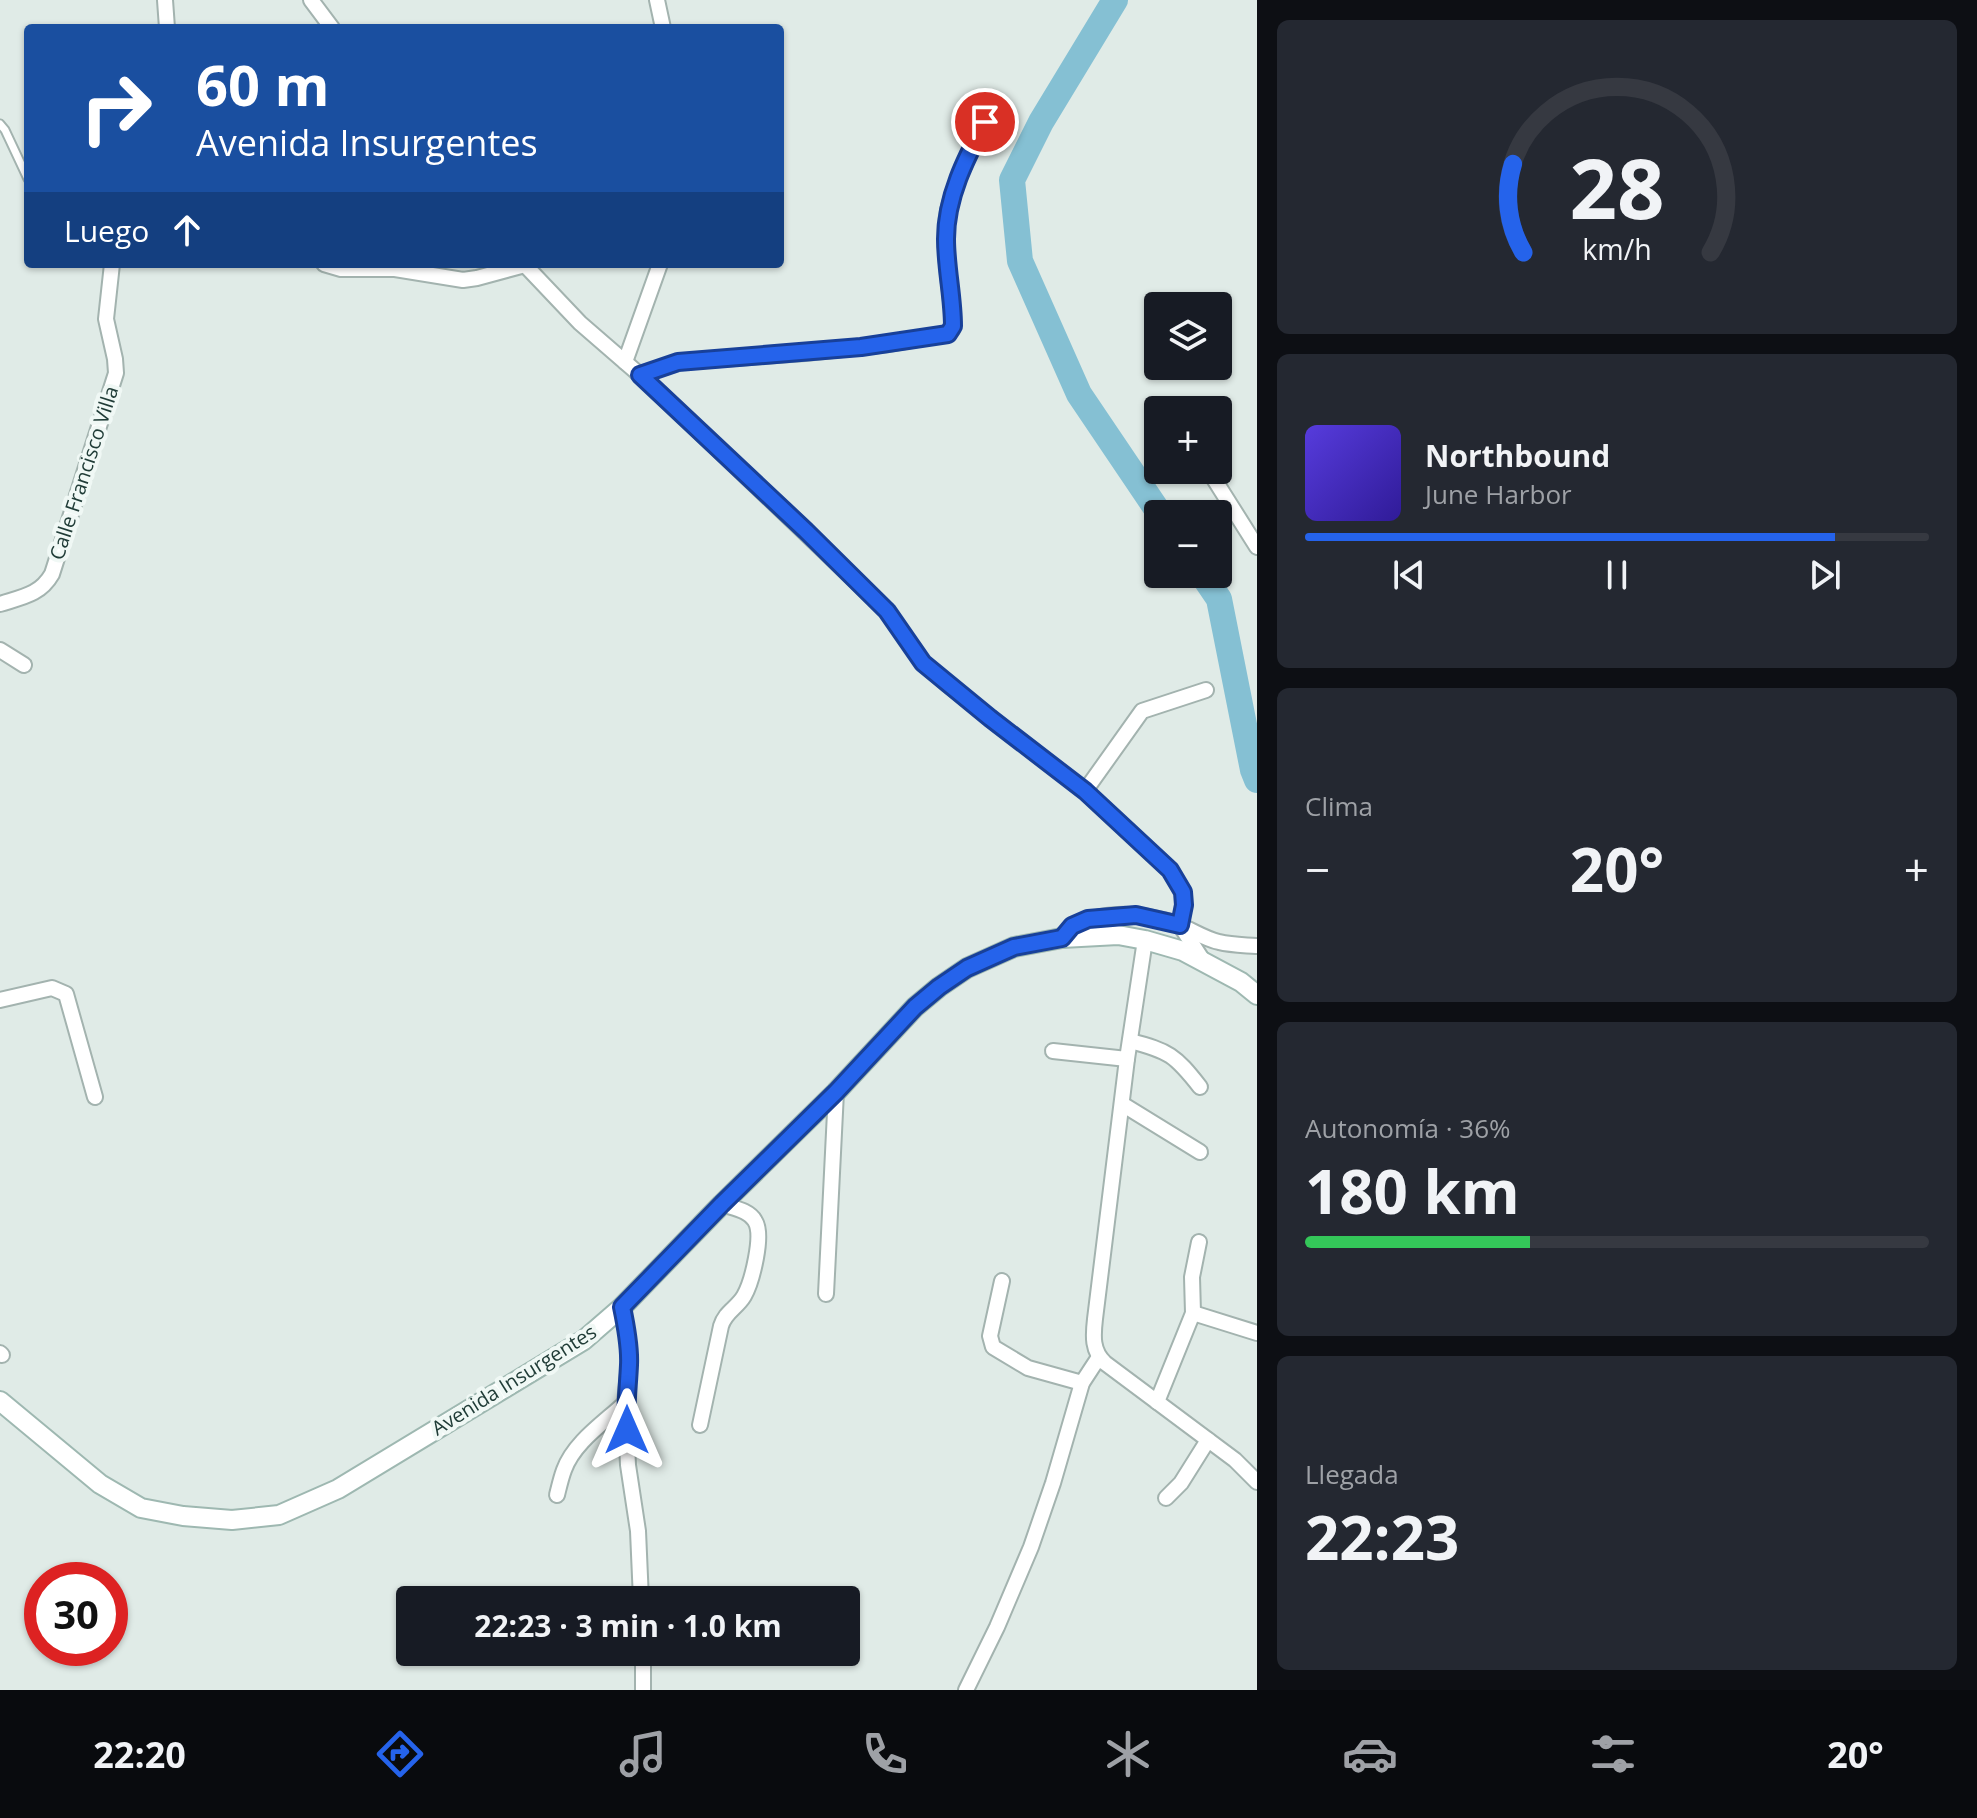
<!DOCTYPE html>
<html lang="es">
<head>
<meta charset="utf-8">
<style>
	body { margin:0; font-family:"Open Sans",sans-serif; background:#242831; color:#f1f3f6; height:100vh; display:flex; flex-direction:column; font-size:30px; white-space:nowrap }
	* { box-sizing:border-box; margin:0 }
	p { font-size:26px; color:#9ea1a6 }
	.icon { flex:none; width:44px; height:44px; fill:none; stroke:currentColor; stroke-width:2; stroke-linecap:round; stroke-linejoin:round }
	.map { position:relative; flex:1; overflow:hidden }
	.details { display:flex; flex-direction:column; gap:20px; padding:20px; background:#0d0f14; width:720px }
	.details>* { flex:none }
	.top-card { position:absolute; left:24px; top:24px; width:760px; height:244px; border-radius:8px; box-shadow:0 2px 6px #0004; background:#1a4fa0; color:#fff; overflow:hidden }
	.buttons { position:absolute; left:1144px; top:292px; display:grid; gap:16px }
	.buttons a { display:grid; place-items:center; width:88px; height:88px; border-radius:8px; background:#171b24; box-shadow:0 2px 6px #0004; font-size:40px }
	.speed { position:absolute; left:24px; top:1562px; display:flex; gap:16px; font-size:40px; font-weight:700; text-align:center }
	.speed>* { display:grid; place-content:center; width:104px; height:104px; border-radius:50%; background:#171b24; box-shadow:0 2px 6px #0004; line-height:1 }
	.speed .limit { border:12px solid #d22; background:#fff; color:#111 }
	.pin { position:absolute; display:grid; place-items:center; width:68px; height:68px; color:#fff; margin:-34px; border:4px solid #fff; border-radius:50%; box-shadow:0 2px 8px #0007 }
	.me { position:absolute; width:88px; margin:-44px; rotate:0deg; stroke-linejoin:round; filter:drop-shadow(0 0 6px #0008) }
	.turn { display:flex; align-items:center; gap:28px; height:168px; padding:0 40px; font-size:36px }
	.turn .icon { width:104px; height:104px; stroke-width:2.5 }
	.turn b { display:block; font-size:56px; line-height:68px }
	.then { display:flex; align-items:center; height:76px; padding:0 40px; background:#0003; gap:16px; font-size:30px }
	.big { font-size:60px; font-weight:700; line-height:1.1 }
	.details .tile { flex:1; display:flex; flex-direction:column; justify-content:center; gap:12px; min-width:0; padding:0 28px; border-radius:12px; background:#242831 }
	.details .dial { align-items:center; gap:0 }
	.dial svg { height:208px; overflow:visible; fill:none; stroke:#363941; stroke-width:7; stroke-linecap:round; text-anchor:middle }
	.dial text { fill:#f1f3f6; stroke:none }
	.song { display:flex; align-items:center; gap:24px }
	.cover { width:96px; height:96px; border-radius:12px; background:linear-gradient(135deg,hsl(250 70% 55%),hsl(250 70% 35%)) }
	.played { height:8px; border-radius:4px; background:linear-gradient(90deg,#2563eb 85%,#363941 85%) }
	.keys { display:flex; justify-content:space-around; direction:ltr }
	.heat { display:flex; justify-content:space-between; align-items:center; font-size:44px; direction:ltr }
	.charge { height:12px; border-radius:6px; background:linear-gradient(90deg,#34c759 36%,#363941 0) }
	.trip { position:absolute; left:396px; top:1586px; width:464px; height:80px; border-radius:8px; background:#171b24; box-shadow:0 2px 6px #0004; font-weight:700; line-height:80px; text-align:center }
	.tabs { display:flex; height:128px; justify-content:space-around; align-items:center; background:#090b0e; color:#9ea1a6 }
	.tabs .icon { width:56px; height:56px }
	.tabs .on { color:#2563eb }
	.tabs b { font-size:36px; color:#f1f3f6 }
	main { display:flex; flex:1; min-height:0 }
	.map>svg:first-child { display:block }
</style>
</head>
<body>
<main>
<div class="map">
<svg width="1257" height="1690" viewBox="0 0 1257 1690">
	<rect width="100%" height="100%" fill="#e0ebe7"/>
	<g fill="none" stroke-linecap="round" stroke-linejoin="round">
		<g stroke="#85c0d3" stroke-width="26">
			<polyline points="1115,0 1041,122 1012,180 1020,261 1079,394 1160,514"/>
			<polyline points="1202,574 1219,599 1253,770 1257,780"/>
		</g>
		<g stroke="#a3b3af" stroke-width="11">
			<polyline id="lane" points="0,124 5,130 28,179"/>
		</g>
		<g stroke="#a3b3af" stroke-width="18">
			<g id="street">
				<polyline points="165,0 167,28"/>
				<polyline points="311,0 332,28"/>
				<polyline points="657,0 663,28"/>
				<polyline points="324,264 341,269 395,269 463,280 477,278 525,265"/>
				<polyline points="524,264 580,323 640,375 887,611 923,663 948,685 1085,791 1170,870 1183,892 1184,905 1180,925 1202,959"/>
				<polyline points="625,362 660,264"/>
				<path d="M640 375 678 362 805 353 889 344 948 334 952 330 953 319C950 288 944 255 946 224 948 201 958 180 967 159 976 138 984 122 999 106"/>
				<polyline points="1209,471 1257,547"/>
				<path d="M0 604C22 597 40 595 52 574L116 373 115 359 106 319 112 264"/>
				<polyline points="0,650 24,665"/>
				<polyline points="1085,791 1142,711 1206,690"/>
				<path d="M1062 938C1090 907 1143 912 1179 925 1192 930 1205 939 1219 942 1231 945 1243 945 1256 946"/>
				<path d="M1145 940 1127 1059 1095 1319C1093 1336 1092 1351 1105 1363L1235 1460 1257 1482"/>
				<polyline points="0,1000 52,988 66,994 95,1097"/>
				<path d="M1130 1041C1169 1051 1175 1055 1200 1087"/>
				<polyline points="1053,1051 1127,1059"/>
				<polyline points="1122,1104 1200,1152"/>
				<polyline points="1002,1281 990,1336 993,1347 1028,1368 1082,1383"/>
				<polyline points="826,1294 836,1092"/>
				<polyline points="622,1307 628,1340 629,1363 625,1403 628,1465 638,1531 641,1600"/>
				<polyline points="1193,1313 1257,1333"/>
				<polyline points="0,1353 2,1355"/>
				<polyline points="1157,1402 1193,1313 1192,1277 1199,1242"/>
				<path d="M700 1425 721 1326C725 1312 737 1308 744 1296 752 1282 764 1235 755 1221 749 1210 733 1208 722 1204"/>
				<path d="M557 1495C559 1487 561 1478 564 1470 574 1442 605 1422 625 1403"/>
				<polyline points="1166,1498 1181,1483 1208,1440"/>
				<polyline points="643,1652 643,1690"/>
				<polyline points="966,1690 997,1627 1031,1547 1053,1483 1082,1383 1099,1357"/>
			</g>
		</g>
		<g stroke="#9eb8b1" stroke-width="22">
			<polyline id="secondary" points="0,1401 100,1484 141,1508 183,1516 232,1520 279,1515 338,1489 584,1340 622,1307 722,1204 836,1092 915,1007 939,987 967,968 1014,947 1062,938 1118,935 1145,940 1183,951 1241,982 1257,995"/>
		</g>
		<use href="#lane" stroke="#fff" stroke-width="7"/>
		<use href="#street" stroke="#fff" stroke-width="14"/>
		<use href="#secondary" stroke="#fff" stroke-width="18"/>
	</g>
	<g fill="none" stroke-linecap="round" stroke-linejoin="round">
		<g stroke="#184099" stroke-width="20">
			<path id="route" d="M627 1430C625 1408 628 1388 629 1365 630 1346 626 1326 622 1307L722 1204 836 1092 915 1007 939 987 967 968 1014 947 1062 938 1072 926 1088 919 1136 915 1180 925 1184 905 1183 892 1170 870 1085 791 990 718 923 663 887 611 806 531 640 375 678 362 861 347 948 334 953 326C953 297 946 268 946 239 946 197 966 158 985 122"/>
		</g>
		<use href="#route" stroke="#2563eb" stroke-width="14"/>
	</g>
	<g text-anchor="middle" stroke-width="8" stroke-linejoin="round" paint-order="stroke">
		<g font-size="20" fill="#203c37" stroke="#f0f8f5">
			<text transform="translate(84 473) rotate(-72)" y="7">Calle Francisco Villa</text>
			<text transform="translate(514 1380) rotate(-32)" y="7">Avenida Insurgentes</text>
		</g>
	</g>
</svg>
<div class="buttons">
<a><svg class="icon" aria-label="layers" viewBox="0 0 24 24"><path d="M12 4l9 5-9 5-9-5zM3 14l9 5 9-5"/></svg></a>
<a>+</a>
<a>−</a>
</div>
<div class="speed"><div class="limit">30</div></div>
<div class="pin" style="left:985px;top:122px;background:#d93025"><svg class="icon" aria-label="arrive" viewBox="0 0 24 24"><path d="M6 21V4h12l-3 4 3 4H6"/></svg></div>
<svg class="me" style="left:627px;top:1430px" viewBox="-20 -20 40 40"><path d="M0-17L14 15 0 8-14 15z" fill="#2563eb" stroke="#fff" stroke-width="4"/></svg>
<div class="trip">22:23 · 3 min · 1.0 km</div>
<div class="top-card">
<div class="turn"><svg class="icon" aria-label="right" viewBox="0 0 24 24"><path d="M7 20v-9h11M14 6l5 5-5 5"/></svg><div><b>60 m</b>Avenida Insurgentes</div></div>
<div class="then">Luego<svg class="icon" aria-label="ahead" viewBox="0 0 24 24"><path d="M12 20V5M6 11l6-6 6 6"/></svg></div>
</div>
</div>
<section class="details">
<div class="tile dial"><svg viewBox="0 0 100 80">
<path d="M14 69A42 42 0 1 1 86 69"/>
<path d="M14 69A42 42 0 0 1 10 35" stroke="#2563eb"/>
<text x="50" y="56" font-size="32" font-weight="700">28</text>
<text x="50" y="72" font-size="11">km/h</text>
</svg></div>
<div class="tile">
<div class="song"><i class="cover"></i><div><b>Northbound</b><p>June Harbor</p></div></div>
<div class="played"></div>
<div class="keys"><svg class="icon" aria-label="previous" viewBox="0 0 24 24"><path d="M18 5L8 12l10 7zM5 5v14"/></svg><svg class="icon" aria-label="pause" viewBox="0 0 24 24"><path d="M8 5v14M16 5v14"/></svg><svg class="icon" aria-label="next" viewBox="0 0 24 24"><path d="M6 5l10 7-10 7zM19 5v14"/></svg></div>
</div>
<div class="tile"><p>Clima</p>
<div class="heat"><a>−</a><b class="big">20°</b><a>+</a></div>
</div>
<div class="tile"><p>Autonomía · 36%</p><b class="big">180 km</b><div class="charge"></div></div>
<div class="tile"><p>Llegada</p><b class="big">22:23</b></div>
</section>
</main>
<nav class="tabs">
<b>22:20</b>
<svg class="icon on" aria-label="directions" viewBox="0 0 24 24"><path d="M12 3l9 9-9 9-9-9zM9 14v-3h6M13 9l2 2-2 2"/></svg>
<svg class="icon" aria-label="music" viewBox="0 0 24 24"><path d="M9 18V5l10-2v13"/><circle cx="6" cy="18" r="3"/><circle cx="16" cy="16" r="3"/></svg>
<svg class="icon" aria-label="phone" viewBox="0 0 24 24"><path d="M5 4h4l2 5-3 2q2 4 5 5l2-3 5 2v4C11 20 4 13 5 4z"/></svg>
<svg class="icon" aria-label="climate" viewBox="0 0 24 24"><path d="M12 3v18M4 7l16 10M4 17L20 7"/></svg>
<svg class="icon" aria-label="car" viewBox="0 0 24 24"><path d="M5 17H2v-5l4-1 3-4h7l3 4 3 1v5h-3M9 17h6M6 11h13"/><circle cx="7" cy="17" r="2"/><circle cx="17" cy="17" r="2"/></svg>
<svg class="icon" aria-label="filters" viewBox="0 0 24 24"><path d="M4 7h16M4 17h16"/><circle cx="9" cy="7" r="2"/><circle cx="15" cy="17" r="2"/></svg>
<b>20°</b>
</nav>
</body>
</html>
